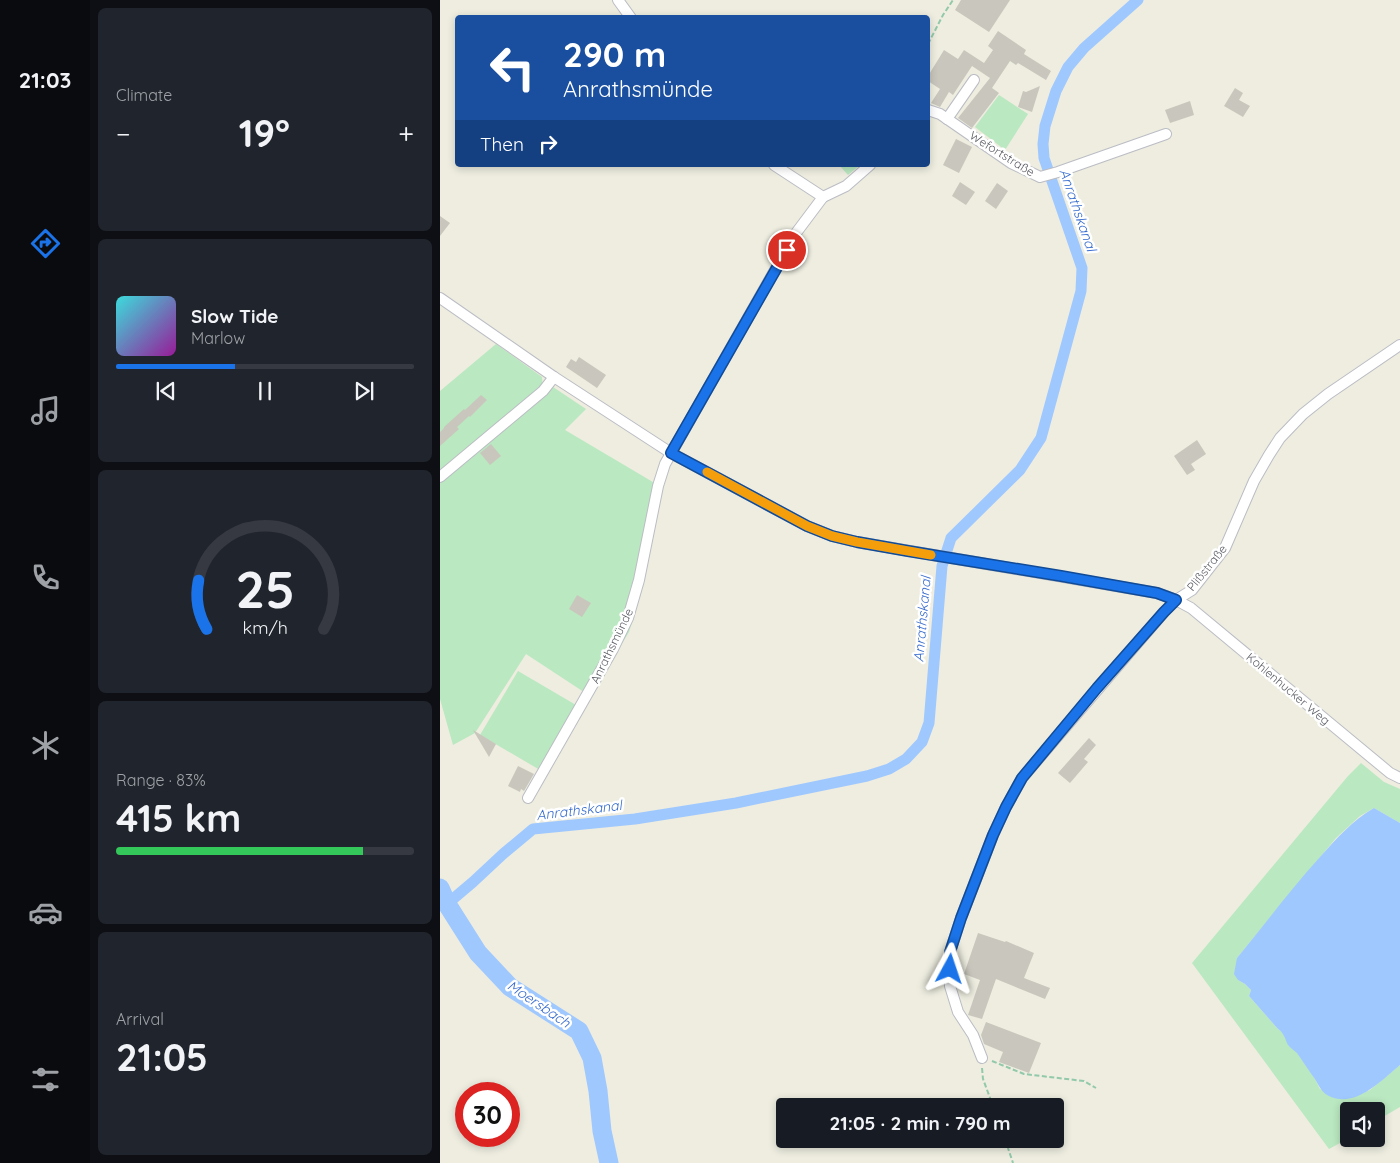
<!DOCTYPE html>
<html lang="en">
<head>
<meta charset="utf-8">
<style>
	body { margin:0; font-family:Quicksand,sans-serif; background:#20242c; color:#f1f3f6; height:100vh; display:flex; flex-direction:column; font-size:19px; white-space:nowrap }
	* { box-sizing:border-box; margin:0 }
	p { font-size:16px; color:#9ea1a6 }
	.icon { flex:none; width:28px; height:28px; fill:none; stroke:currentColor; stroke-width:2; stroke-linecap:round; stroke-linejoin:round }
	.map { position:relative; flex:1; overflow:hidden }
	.drawer { display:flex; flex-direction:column; gap:8px; padding:8px; background:#0d0f14; width:350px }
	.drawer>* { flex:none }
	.hud { position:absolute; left:15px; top:15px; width:475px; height:152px; border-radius:5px; box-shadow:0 2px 8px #0003; background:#1a4fa0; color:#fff; overflow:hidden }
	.fabs { position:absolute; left:900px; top:1102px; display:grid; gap:10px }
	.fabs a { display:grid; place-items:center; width:45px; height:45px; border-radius:5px; background:#171b24; box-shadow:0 2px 8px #0003; font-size:25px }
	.speed { position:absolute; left:15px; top:1082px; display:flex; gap:10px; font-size:25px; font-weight:700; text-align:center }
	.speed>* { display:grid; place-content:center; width:65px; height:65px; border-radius:50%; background:#171b24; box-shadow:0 2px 8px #0003; line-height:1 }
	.speed .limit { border:8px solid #d22; background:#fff; color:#111 }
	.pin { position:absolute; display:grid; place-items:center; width:42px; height:42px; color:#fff; margin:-21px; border:2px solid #fff; border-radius:50%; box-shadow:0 1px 5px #0007 }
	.me { position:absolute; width:55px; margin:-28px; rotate:5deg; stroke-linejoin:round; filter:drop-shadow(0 0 4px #0008) }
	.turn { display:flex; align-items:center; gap:18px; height:105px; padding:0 25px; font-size:22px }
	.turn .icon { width:65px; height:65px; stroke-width:2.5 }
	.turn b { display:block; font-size:35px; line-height:42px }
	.then { display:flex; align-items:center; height:48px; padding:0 25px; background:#0003; gap:10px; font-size:19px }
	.big { font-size:38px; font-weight:700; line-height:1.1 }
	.drawer .tile { flex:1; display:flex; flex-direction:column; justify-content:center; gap:8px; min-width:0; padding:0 18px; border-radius:8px; background:#20242c }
	.drawer .dial { align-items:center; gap:0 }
	.dial svg { height:130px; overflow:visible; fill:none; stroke:#363941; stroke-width:7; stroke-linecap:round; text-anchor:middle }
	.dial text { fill:#f1f3f6; stroke:none }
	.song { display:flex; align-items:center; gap:15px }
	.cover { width:60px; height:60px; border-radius:8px; background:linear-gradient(135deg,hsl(180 70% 55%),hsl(300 70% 35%)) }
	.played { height:5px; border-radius:2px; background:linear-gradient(90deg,#1a73e8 40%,#363941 40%) }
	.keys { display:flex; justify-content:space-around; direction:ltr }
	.heat { display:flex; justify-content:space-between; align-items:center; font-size:28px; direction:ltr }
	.charge { height:8px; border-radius:4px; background:linear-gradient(90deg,#34c759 83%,#363941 0) }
	.trip { position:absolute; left:336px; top:1098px; width:288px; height:50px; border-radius:5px; background:#171b24; box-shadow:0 2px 8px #0003; font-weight:700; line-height:50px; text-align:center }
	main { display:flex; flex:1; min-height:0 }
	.tab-bar { display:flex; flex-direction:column; width:90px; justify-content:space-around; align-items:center; background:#090b0e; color:#9ea1a6 }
	.tab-bar .icon { width:35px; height:35px }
	.tab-bar .active { color:#1a73e8 }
	.tab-bar b { font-size:22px; color:#f1f3f6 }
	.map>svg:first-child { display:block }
</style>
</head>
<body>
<main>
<nav class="tab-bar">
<b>21:03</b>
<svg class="icon active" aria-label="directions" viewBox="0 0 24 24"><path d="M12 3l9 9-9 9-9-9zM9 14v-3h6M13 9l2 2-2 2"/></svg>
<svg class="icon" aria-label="music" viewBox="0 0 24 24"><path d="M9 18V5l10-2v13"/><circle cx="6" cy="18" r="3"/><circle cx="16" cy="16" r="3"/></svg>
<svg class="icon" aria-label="phone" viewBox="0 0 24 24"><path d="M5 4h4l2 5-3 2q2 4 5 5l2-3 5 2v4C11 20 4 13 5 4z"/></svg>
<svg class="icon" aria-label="climate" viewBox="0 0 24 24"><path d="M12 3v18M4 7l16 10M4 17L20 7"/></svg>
<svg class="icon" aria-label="car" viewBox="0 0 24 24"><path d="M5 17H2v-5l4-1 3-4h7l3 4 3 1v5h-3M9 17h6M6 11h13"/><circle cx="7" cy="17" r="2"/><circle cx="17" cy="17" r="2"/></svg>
<svg class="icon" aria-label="filters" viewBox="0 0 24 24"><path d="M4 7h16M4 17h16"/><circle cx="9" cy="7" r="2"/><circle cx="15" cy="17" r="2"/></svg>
</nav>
<section class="drawer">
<div class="tile"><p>Climate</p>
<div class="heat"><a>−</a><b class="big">19°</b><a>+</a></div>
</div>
<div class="tile">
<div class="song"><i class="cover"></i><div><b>Slow Tide</b><p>Marlow</p></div></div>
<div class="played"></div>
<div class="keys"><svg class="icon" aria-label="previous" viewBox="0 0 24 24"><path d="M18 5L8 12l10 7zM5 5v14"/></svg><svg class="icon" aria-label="pause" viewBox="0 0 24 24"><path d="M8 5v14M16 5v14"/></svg><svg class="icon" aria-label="next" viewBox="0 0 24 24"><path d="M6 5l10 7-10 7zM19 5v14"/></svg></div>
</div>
<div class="tile dial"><svg viewBox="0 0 100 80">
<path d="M14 69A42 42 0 1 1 86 69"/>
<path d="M14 69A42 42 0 0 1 9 39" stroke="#1a73e8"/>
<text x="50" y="56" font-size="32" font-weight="700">25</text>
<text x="50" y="72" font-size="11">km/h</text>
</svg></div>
<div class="tile"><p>Range · 83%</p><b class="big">415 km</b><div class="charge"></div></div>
<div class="tile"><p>Arrival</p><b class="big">21:05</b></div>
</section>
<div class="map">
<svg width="960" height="1163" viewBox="0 0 960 1163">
	<rect width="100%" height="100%" fill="#eeede0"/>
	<g fill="#bae8c0">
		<polygon points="559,95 588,114 565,150 535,127"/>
		<polygon points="399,165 420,165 408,175"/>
		<polygon points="56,344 102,377 103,390 113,387 146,409 125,430 223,488 201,593 189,632 150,696 86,654 35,733 13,745 0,699 0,391"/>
		<polygon points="78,671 136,705 100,770 40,735"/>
		<polygon points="921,763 944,782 960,789 960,823 934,808 920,816 896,838 797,958 798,980 805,984 811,990 809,996 838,1029 842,1032 847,1040 849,1046 856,1051 874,1077 880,1089 913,1097 930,1090 960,1065 960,1107 936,1121 936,1111 909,1111 909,1138 889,1149 752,963 908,776"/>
	</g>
	<path fill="#9fc8ff" d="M934 808 960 823V1065C942 1080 915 1109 889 1096 880 1092 878 1082 872 1075 867 1068 862 1060 857 1053 854 1050 850 1048 848 1045 845 1039 844 1033 838 1029L809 996 811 990 805 984 798 980 794 974 797 958C825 924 851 889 880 857 897 838 913 820 934 808Z"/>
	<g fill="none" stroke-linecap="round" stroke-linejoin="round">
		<polyline stroke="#9fc8ff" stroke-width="11" points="7,904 33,882 63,854 93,829 195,819 296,803 427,776 449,769 466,759 482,742 489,723 502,566 511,538 580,470 601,438 641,291 642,268 604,158 603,144 605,126 616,91 628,67 644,48 698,0"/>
		<polyline stroke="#9fc8ff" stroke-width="19" points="0,888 7,904 38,953 70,987 139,1031 152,1058 158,1091 162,1131 169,1163"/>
	</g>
	<g fill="#c9c7bd">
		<polygon points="521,0 570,0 549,32 515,10"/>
		<polygon points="558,31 586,50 584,54 611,71 606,80 578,63 576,65 570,61 552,88 559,93 532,128 518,118 550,78 532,66 513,95 509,92 500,107 491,103 500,89 488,81 488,76 504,50 518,59 524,50 544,63 553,50 548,46"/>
		<polygon points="600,86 592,112 578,107 583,91 586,92"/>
		<polygon points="795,88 803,93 799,100 810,106 803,117 784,106"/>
		<polygon points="750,101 754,115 730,123 725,110"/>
		<polygon points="516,139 532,147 519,173 503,165"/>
		<polygon points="520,182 535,192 526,205 512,196"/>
		<polygon points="557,183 568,191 556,209 545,201"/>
		<polygon points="0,216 10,223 0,236"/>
		<polygon points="139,357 166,375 157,388 126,367 131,359 136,362"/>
		<polygon points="41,395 47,400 30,417 29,416 17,427 19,429 0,446 0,432 4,428 4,427 24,409 25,410"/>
		<polygon points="757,440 766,454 751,464 755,470 747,475 734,456"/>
		<polygon points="51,444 61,456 50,465 40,453"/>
		<polygon points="137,595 151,603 142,617 129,609"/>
		<polygon points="33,730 56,744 49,757"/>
		<polygon points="649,738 656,745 644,759 648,762 630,783 618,773"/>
		<polygon points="78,766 94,774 84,791 81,789 80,792 68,786"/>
		<polygon points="538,933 565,942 566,941 594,953 584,978 610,988 605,999 556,979 542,1019 528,1015 540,980 524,974"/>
		<polygon points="546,1022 601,1043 589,1073 559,1062 563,1052 544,1044 541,1035"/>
	</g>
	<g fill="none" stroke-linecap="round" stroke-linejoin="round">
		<g stroke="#bbbdc4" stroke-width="12">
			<g id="minor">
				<polyline points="178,0 191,18"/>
				<polyline points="488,110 500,114 571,163 600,177 618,172 726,134"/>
				<polyline points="507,119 534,80"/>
				<polyline points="383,197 406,186 430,165"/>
				<polyline points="0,298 114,377 231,453 367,526 392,536 417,542 717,593 736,600 751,608 950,773 960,778"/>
				<polyline points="0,477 103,391 114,377"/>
				<polyline points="88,798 173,649 188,618 199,580 218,486 225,464 356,233 383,197 334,165"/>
				<polyline points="542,1058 533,1035 518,1012 510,986 510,952 521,918 553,835 566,807 582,778 724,612 736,600 752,590 785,548 814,481 829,455 840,438 863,414 888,394 960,345"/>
			</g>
		</g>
		<g stroke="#92c9aa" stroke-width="2" stroke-dasharray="5 2.5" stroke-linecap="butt">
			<polyline points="488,44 503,15 513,0"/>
			<polyline points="552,1061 584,1074 644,1081 656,1088"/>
			<polyline points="542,1068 543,1079 553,1106"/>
			<polyline points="565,1139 573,1163"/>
		</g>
		<use href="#minor" stroke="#fff" stroke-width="10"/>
	</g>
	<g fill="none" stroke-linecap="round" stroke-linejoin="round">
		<g stroke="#114b97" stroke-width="12">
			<polyline id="route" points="347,250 231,453 367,526 392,536 417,542 468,551 621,576 717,593 736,600 724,612 657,688 582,778 566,807 553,835 521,918 510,952 510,969"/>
		</g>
		<use href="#route" stroke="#1a73e8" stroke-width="9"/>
		<polyline stroke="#f59e0b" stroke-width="9" points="267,472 367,526 392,536 417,542 491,555"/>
	</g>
	<g text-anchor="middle" stroke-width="5" stroke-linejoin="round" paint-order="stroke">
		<g font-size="12" fill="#595c63" stroke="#fff">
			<text transform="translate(562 154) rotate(32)" y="4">Wefortstraße</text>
			<text transform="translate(767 568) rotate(-51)" y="4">Plißstraße</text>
			<text transform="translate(172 646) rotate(-64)" y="4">Anrathsmünde</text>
			<text transform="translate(848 689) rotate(40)" y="4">Kohlenhucker Weg</text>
		</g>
		<g font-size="14" font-style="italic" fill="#366bce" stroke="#fff">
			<text transform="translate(638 210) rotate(71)" y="5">Anrathskanal</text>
			<text transform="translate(482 619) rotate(-85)" y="5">Anrathskanal</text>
			<text transform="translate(139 810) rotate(-7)" y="5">Anrathskanal</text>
			<text transform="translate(99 1004) rotate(34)" y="5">Moersbach</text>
		</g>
	</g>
</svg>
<div class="fabs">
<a><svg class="icon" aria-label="sound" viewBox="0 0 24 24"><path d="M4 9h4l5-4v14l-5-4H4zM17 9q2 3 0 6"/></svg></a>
</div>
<div class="speed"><div class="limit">30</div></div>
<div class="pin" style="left:347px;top:250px;background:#d93025"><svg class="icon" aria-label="arrive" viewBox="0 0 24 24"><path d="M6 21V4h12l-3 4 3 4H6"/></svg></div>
<svg class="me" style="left:510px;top:969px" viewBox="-20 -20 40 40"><path d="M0-17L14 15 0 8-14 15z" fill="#1a73e8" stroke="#fff" stroke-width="4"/></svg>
<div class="trip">21:05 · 2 min · 790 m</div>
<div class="hud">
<div class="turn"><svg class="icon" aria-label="left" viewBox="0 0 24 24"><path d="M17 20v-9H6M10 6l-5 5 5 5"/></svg><div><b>290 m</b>Anrathsmünde</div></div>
<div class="then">Then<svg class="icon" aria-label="right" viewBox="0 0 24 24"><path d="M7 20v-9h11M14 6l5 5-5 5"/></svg></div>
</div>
</div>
</main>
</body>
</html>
